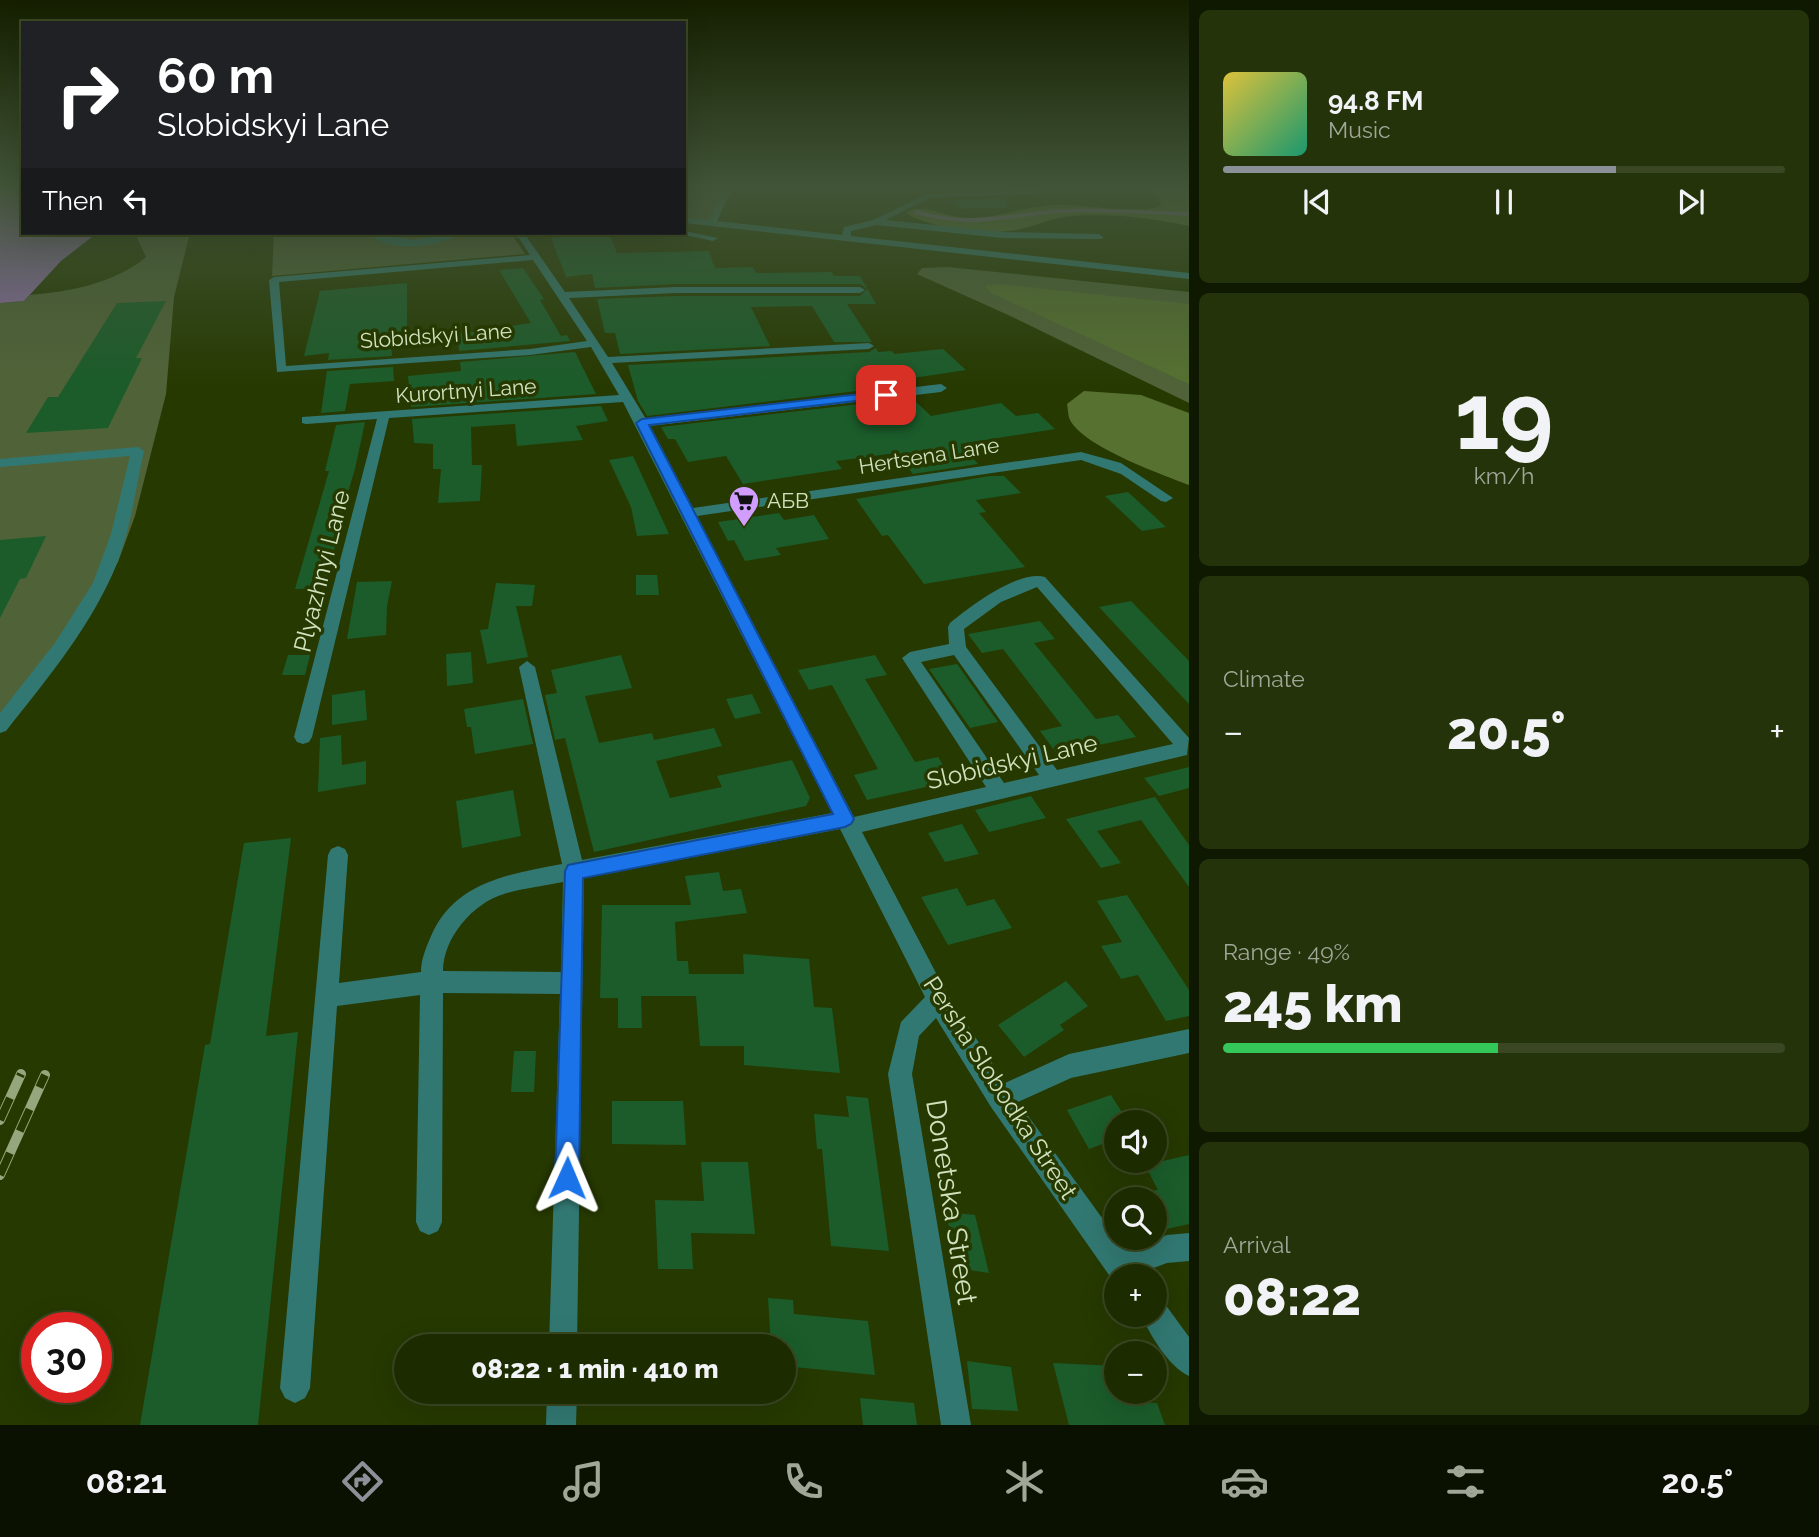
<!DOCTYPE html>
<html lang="en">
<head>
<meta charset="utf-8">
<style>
	body { margin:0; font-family:Raleway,sans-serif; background:#25330a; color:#f1f3f6; height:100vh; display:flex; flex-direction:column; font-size:26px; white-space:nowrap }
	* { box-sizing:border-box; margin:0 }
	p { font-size:23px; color:#a0a799 }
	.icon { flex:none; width:38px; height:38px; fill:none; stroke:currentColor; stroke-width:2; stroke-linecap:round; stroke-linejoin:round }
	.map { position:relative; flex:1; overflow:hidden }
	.sheet { display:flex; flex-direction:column; gap:10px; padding:10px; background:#0f1800; width:630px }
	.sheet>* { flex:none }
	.hud { position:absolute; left:21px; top:21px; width:665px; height:214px; border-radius:0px; box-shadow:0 7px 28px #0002,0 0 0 2px #3a4722; background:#202124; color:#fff; overflow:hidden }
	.buttons { position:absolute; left:1104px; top:1110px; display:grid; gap:14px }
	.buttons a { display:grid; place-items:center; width:63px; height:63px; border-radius:50%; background:#1c2b00; box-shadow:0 7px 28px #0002,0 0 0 2px #3a4722; font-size:35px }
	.speed { position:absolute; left:21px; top:1312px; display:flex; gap:14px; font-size:35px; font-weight:700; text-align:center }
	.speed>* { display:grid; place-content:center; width:91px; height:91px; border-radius:50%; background:#1c2b00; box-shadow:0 7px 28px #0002,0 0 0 2px #3a4722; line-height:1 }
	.speed .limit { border:10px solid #d22; background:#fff; color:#111 }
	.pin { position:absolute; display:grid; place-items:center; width:60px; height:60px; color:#fff; margin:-30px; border-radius:14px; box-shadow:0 4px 10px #0006 }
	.me { position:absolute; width:77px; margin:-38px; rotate:1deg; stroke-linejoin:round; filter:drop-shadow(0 0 5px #0008) }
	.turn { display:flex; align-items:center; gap:24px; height:147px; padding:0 21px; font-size:32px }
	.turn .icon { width:91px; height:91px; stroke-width:2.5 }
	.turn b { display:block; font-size:49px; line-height:60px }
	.then { display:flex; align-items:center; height:66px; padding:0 21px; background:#0003; gap:14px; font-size:26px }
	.big { font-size:52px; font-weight:800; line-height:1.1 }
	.sheet .card { flex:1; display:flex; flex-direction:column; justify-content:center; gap:10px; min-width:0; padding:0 24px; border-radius:10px; background:#25330a }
	.sheet .dial { align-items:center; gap:0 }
	.dial b { font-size:91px; line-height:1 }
	.song { display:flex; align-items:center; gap:21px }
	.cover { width:84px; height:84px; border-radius:10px; background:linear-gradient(135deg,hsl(50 70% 55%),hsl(160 70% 35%)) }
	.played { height:7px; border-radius:4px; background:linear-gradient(90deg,#8c9099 70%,#3a4722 70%) }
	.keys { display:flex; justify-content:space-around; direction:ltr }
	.heat { display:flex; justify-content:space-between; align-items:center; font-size:38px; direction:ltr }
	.charge { height:10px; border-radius:5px; background:linear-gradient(90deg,#34c759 49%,#3a4722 0) }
	.trip { position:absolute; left:394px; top:1334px; width:402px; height:70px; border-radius:35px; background:#1c2b00; box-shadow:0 7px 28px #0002,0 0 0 2px #3a4722; font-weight:800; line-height:70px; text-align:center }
	.tab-bar { display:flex; height:112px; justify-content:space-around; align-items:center; background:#0b1100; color:#a0a799 }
	.tab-bar .icon { width:49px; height:49px }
	.tab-bar .active { color:#8c9099 }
	.tab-bar b { font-size:32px; color:#f1f3f6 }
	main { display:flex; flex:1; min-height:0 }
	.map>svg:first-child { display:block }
</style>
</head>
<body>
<main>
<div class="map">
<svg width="1189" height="1425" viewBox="0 0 1189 1425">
	<rect width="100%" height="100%" fill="#263900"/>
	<g fill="#506338">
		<polygon points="684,188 741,188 729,195 717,221 684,217"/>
		<path d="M135 233H190L174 297 166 394 135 516 118 562 80 628 0 733V303L24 301 30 295C69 292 115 283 146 257Z"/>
		<polygon points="274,233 511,233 525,254 272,276"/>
		<polygon points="948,267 1189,292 1189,403 1006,314 917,274 922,268"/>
	</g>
	<g fill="#577131">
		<path d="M1141 188H1189V226C1150 218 1112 213 1072 216 1053 217 1038 225 1021 229 992 236 930 229 906 213 919 202 942 215 958 217 993 222 1024 205 1059 205 1085 204 1140 215 1161 206L1159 197Z"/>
		<polygon points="998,284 1189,304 1189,384 991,293 985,286"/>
		<path d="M1084 391 1141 395 1189 413V485C1161 474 1084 447 1070 420 1068 416 1068 409 1067 404Z"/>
	</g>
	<polygon fill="#8f6fac" points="0,188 23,188 23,233 97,233 61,261 24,301 0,303"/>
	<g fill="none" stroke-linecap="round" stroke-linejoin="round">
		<path stroke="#8f6fac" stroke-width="3.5" d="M916 212C973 229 1009 214 1065 211 1106 209 1148 213 1189 214"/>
	</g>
	<g fill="#1b5c2a">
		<polygon points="1003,197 1008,208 960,209 952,200"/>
		<polygon points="553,233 609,233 617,253 709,251 715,268 753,267 756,273 832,272 834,276 860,276 876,304 847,304 872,342 834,342 812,306 751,307 770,346 620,354 615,333 605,333 597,299 676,296 860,296 867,289 860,284 676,284 595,288 592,274 566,277 551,238 555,238"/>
		<polygon points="523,268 544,299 540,300 561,336 567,335 570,341 459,351 458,334 531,323 499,270"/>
		<polygon points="407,283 407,331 390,333 392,356 328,360 329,353 304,356 320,291"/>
		<polygon points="166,301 136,358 142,358 108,428 26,433 48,397 58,397 117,303"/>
		<polygon points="876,348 878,352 892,351 894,354 943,349 966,370 893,381 899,386 647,416 638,401 628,365 869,352"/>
		<polygon points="575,352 596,394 411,407 408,376 461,371 460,362"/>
		<polygon points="393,367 394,381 350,384 345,411 321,413 327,371"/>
		<polygon points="912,398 931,416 1001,403 1016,416 1038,413 1055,429 960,444 978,464 913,474 896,453 836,461 842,469 743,484 726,456 688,462 675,439 668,439 661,427"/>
		<polygon points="601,406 608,421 576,426 583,440 517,446 515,424 471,427 472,465 482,465 480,501 438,503 441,469 433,469 433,444 414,443 412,419"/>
		<polygon points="365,422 355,469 334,539 337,539 324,588 295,589 329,471 325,471 336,425"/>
		<polygon points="633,456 669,534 637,536 631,507 609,460"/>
		<polygon points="989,476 1004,476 1021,493 976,500 986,512 979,513 1025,567 924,584 888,535 882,536 856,499"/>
		<polygon points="1128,492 1166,527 1142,531 1105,496"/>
		<polygon points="779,513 784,520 814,515 829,539 776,548 781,555 745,561 734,540 728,541 718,522"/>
		<polygon points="46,536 26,578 20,579 0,618 0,540"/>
		<polygon points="636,575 657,575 659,595 636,595"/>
		<polygon points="392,581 387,606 386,635 347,639 357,582"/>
		<polygon points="496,583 535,585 532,606 516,606 528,657 487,664 480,630 488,629"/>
		<polygon points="1131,601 1189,661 1189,704 1099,607"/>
		<polygon points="1040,621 1055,639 1034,643 1096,719 1118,715 1136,737 1057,754 1040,731 1062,726 1003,649 982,653 968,634"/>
		<polygon points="471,652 473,683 447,686 446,654"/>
		<polygon points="288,655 310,655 305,675 282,675"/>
		<polygon points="621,655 632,688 585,696 599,743 652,733 654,740 714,728 722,746 656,761 670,798 722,787 717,776 792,760 810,798 806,806 594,852 565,738 555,740 545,695 557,693 551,670"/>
		<polygon points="875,655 887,675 865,679 915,762 938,757 953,781 867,800 854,775 878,769 832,685 809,690 798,670"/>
		<polygon points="957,664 998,722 970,728 929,669"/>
		<polygon points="365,690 367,720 332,725 332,695"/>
		<polygon points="752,694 761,713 735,719 726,699"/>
		<polygon points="523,699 533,744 475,754 471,727 467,727 464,709"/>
		<polygon points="341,735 342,765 366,761 366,784 318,792 320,738"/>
		<polygon points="1189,767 1189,788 1159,796 1144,778"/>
		<polygon points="513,790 521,836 462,848 456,801"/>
		<polygon points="1031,796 1046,818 989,832 975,810"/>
		<polygon points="1155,797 1189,845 1189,887 1141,820 1097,831 1121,863 1101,868 1066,819"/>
		<polygon points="962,824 979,854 945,862 928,833"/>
		<polygon points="291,838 266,1036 298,1032 258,1425 140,1425 205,1045 210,1044 244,843"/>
		<polygon points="719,872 723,891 741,889 747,913 675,922 677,961 688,961 689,974 744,974 743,954 809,959 814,1007 832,1008 840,1073 744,1065 744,1046 700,1046 696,996 641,996 642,1028 618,1028 618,998 600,998 602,905 691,905 685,876"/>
		<polygon points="957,888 967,906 994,899 1012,928 948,945 921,897"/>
		<polygon points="1127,895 1189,990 1189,1016 1166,1021 1138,975 1121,979 1101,946 1122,942 1097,901"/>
		<polygon points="1066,981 1088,1006 1060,1025 1064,1030 1024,1057 998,1025"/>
		<polygon points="514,1051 536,1051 534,1092 511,1092"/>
		<polygon points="1111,1095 1128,1122 1116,1122 1116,1139 1089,1149 1067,1110"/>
		<polygon points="846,1096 868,1098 889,1251 831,1246 822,1149 817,1149 814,1114 849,1117"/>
		<polygon points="612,1101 683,1101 686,1145 612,1144"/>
		<polygon points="1189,1155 1189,1224 1162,1230 1155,1217 1155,1190 1158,1190 1145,1165"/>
		<polygon points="701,1162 748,1162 755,1234 691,1233 693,1269 658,1269 655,1200 704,1201"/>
		<polygon points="946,1212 975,1215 989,1273 956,1268"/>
		<polygon points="768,1298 793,1300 794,1314 868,1321 875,1375 784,1366 784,1346 771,1346"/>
		<polygon points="967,1361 1011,1367 1018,1411 972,1409"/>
		<polygon points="1053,1363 1116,1366 1116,1391 1128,1391 1132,1402 1157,1403 1165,1425 1069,1425"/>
		<polygon points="860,1398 914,1403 917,1425 863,1425"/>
	</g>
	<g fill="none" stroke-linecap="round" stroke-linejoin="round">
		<g fill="#327872" fill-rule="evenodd">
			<polygon points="1040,189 1043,193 929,198 886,220 1003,232 1099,234 1103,237 1102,239 1003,238 876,225 851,231 851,236 1189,273 1189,279 684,223 684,217 709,220 721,194 725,192 729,194 717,221 842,235 844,227 873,220 927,194"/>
			<polygon points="684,231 718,238 713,241 676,233"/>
			<path d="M367 233 413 240 460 233C438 249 388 253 367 233Z"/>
			<path d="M494 233H524L565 292 676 287H860L865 290 860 293H676L569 298 608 357 869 343 874 346 869 349 612 363 646 419 941 384 947 388 941 392 650 426 693 508 1081 452 1121 463 1173 498 1166 502 1161 501 1121 474 1081 460 697 516 854 817 986 787 902 658 910 652 949 644 948 627 950 623C971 606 1018 570 1045 577L1189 738 1187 755 862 832 946 992 1005 1083 1069 1054 1189 1029V1053L1071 1078 1018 1102 1126 1251 1167 1235 1189 1233V1261L1167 1263 1140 1273 1141 1276H1116V1285L991 1107 936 1018 919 1036 912 1074 971 1425H941L888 1074 901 1022 925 997 840 829 584 878 577 1346H549L560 994 443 993 442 1222 438 1231 429 1235 420 1231 416 1222 420 995 337 1006 310 1388 305 1398 295 1403 285 1398 280 1388 328 855 331 849 338 846 345 849 348 855 339 983 421 972C421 959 426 948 431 936 455 881 510 874 562 864L519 667 527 661 535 667 582 860 832 813 623 402 389 418 312 737 309 742 303 744 297 742 294 737 377 419 306 424 302 423V417L619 395 591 347 530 355 277 372 269 280 274 277 530 255 519 238ZM533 260 587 341 530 349 286 366 279 282ZM1037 587 1173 744 1057 770 966 647 964 629 1001 602ZM954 655 1039 775 1004 783 921 662ZM563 882 561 972 443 971C443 938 473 903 504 894 523 888 544 886 563 882Z"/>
			<path d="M138 447 144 451C136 487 131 526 118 561 93 624 48 678 6 731L0 733V713L55 643 93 583 111 534 130 456 0 467V459Z"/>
			<path d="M1155 1300 1165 1304 1189 1337V1376C1169 1367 1149 1334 1141 1314H1155Z"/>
			<polygon points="547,1391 577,1391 576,1425 546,1425"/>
		</g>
		<g stroke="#95a77c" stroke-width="10">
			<g id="rail">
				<polyline points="0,1120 21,1074"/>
				<polyline points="0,1175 45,1075"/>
			</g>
		</g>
		<use href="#rail" stroke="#263900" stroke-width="8" stroke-dasharray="24" stroke-linecap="butt"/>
	</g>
	<linearGradient id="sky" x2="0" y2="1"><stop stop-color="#151f00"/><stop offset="0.48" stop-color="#415437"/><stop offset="1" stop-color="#415437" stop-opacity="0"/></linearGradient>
	<rect width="1189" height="388" fill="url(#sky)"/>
	<polygon fill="#1a73e8" stroke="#114b97" stroke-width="2" points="886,391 892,395 890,397 649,425 854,819 851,824 845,827 583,878 579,1178 575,1186 567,1190 559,1186 555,1178 565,871 568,865 833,814 636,423 642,419"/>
	<defs>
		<g id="supermarket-pin" transform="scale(1.575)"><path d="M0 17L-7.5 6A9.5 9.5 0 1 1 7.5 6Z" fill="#d19dfe" stroke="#263900"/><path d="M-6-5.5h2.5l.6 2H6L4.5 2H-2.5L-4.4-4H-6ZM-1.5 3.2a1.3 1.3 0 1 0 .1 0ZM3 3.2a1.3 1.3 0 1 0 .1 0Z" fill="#111"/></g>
	</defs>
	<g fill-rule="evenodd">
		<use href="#supermarket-pin" x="744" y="501"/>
	</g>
	<g text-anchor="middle" stroke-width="7" stroke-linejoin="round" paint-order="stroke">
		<g font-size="21" fill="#d1e2be" stroke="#263900">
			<text transform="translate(436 336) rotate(-4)" y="7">Slobidskyi Lane</text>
			<text transform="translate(466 391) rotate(-4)" y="7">Kurortnyi Lane</text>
			<text transform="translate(929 456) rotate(-9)" y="7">Hertsena Lane</text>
		</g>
		<g font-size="21" fill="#d1e2be" stroke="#263900" text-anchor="start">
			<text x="767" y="508">АБВ</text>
		</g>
		<g font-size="24" fill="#d1e2be" stroke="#263900">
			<text transform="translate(322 571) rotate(-76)" y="8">Plyazhnyi Lane</text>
			<text transform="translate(1012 762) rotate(-13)" y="8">Slobidskyi Lane</text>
			<text transform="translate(1000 1088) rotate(57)" y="8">Persha Slobodka Street</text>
		</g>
		<g font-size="28" fill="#d1e2be" stroke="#263900">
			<text transform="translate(952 1202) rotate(81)" y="10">Donetska Street</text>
		</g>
	</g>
</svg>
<div class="buttons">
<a><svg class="icon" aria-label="sound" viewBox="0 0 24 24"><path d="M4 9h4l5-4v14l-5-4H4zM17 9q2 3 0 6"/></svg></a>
<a><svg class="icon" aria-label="search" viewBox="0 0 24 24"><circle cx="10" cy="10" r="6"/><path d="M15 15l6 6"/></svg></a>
<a>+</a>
<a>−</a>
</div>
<div class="speed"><div class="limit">30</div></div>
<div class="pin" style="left:886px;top:395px;background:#d93025"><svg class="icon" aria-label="arrive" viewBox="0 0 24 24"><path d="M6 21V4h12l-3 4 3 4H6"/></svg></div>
<svg class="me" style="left:567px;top:1178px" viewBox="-20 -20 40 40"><path d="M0-17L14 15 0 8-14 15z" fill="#1a73e8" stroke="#fff" stroke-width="4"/></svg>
<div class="trip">08:22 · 1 min · 410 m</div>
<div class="hud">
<div class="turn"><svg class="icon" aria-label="right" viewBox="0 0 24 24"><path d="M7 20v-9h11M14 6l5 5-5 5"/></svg><div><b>60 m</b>Slobidskyi Lane</div></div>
<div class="then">Then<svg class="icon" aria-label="left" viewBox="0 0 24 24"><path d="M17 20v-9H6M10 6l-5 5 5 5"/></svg></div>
</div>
</div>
<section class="sheet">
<div class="card">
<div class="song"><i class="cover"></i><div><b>94.8 FM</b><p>Music</p></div></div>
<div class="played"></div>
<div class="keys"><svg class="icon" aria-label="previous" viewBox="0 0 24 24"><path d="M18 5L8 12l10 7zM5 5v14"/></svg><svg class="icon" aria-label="pause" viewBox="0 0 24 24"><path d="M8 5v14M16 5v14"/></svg><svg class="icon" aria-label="next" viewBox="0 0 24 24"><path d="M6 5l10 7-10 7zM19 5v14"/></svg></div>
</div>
<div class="card dial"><b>19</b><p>km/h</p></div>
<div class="card"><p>Climate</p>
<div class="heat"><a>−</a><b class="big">20.5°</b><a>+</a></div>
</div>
<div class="card"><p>Range · 49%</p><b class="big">245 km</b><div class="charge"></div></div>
<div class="card"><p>Arrival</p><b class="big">08:22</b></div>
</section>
</main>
<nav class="tab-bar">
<b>08:21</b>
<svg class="icon active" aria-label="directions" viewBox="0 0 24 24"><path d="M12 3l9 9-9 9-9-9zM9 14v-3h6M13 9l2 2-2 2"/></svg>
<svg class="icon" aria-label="music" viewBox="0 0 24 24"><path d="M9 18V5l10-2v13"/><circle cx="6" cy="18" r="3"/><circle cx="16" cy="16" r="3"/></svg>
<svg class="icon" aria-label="phone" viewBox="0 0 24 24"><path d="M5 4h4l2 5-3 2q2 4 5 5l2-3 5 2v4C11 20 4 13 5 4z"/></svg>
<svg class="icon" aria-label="climate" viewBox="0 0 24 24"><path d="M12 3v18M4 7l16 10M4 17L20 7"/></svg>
<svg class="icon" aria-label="car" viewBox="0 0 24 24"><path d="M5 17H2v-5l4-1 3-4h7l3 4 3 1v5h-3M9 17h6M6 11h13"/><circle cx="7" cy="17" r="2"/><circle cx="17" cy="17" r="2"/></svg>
<svg class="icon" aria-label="filters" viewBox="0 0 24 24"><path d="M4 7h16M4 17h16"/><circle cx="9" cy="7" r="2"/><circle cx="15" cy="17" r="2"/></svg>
<b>20.5°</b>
</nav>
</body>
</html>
